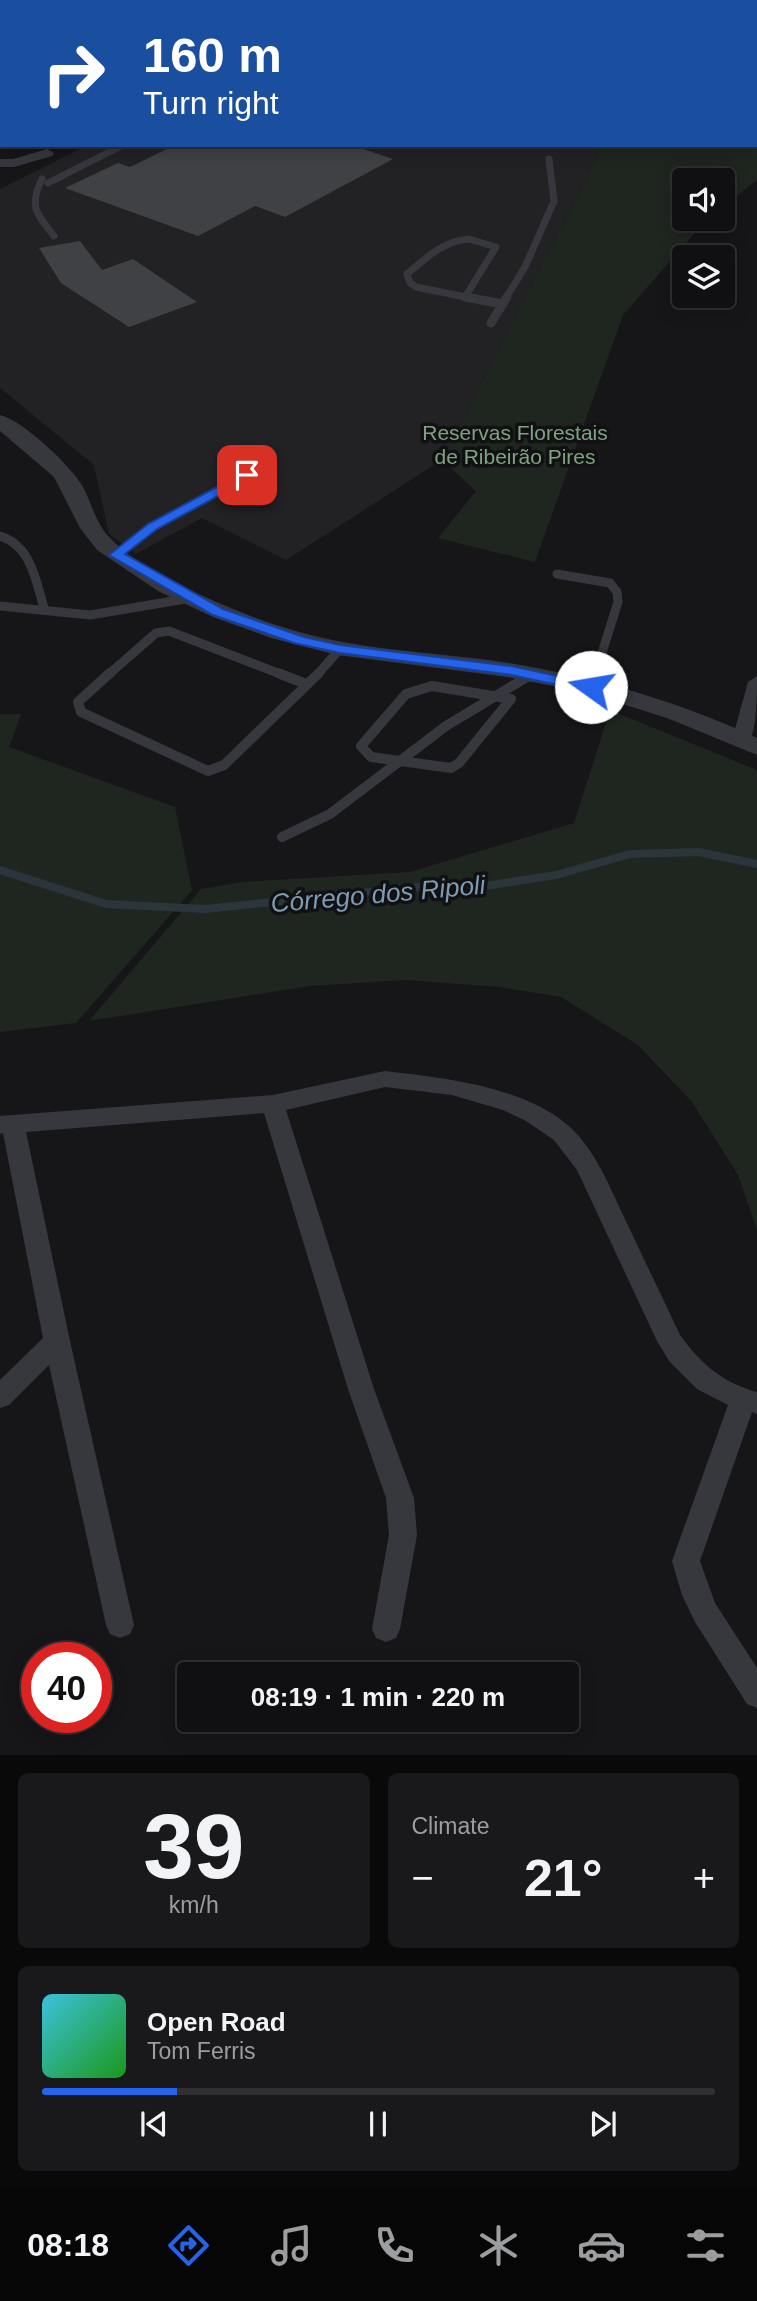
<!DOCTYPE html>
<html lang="en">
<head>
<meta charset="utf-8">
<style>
	body { margin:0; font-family:Helvetica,sans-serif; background:#19191b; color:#f1f3f6; height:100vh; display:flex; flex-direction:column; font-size:26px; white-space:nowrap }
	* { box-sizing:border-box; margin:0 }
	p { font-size:23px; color:#9c9d9f }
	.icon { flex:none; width:38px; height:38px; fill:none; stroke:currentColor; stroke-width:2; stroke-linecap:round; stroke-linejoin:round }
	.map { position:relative; height:1755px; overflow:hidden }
	.drawer { display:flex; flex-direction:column; gap:18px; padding:18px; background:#09090a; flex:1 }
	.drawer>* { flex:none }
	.top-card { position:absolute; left:0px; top:0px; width:758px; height:147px; box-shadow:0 4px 18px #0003,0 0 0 2px #303032; background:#1a4fa0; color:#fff; overflow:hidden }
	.controls { position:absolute; left:672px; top:168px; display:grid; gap:14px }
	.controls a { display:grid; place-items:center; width:63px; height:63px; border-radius:7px; background:#101012; box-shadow:0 4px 18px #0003,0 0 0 2px #303032; font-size:35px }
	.speed { position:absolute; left:21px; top:1642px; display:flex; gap:14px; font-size:35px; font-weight:700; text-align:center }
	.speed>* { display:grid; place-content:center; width:91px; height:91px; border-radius:50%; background:#101012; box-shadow:0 4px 18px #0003,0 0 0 2px #303032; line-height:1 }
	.speed .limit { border:10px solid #d22; background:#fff; color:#111 }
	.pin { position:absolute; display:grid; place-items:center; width:60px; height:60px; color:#fff; margin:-30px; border-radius:14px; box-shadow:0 4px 10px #0006 }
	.me { position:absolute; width:77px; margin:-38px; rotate:283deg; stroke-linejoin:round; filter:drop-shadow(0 0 5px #0008) }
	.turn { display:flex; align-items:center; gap:24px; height:147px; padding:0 28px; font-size:32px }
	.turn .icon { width:91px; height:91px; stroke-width:2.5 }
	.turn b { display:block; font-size:49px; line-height:60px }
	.big { font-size:52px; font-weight:700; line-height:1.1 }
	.drawer .tile { flex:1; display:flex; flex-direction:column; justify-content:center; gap:10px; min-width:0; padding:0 24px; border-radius:10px; background:#19191b }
	.drawer .dial { align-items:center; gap:0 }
	.dial b { font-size:91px; line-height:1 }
	.song { display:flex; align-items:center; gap:21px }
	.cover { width:84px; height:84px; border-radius:10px; background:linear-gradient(135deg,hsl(190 70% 55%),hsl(120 70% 35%)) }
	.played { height:7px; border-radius:4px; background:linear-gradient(90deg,#2563eb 20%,#303032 20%) }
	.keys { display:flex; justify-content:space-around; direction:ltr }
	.heat { display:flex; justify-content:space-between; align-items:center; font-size:38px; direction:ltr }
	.drawer .tiles { flex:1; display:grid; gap:18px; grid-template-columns:1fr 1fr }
	.tile:last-child { grid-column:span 2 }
	.trip { position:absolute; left:177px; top:1662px; width:402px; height:70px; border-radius:7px; background:#101012; box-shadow:0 4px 18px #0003,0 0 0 2px #303032; font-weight:700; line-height:70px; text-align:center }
	.dock { display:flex; height:112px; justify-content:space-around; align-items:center; background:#060607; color:#9c9d9f }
	.dock .icon { width:49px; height:49px }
	.dock .selected { color:#2563eb }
	.dock b { font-size:32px; color:#f1f3f6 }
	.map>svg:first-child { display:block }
</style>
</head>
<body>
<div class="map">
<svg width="757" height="1755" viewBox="0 0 757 1755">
	<rect width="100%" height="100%" fill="#161618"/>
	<polygon fill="#222225" points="88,145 595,145 597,156 442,460 286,560 202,518 136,554 109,534 94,465 0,388 0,189"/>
	<g fill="#1e261f">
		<polygon points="572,0 757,0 757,180 723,207 723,180 684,180 684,219 707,219 623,315 535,562 438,538 476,491 442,460 597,156 595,145 756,145 756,2 570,2"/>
		<polygon points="610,710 757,770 757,1230 738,1175 692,1102 638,1045 561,997 499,987 406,980 310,986 89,1021 201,889 242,882 410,872 574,823"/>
		<polygon points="0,714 21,714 9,747 175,807 192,890 76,1023 0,1032"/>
	</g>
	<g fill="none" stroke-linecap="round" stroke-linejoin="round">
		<polyline stroke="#2c353c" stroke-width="8" points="0,870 106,904 205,909 428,886 491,885 556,875 630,854 699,852 757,864"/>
	</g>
	<g fill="#404145">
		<polygon points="175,145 351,145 393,159 285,217 255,206 198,236 65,188 118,163 130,167"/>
		<polygon points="80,241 102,270 133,259 197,302 129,327 61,283 39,248"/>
	</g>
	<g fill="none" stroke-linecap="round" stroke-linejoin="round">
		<g stroke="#37383d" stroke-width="7">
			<path d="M42 179C28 207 37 214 54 236"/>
			<polyline points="48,183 123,145"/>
			<path d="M469 239 496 247 465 297 416 287 410 283 407 274C426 258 443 241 469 239Z"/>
			<polyline points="465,297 474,298"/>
			<polyline points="506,298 525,267 554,201 549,159"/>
		</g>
		<g stroke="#37383d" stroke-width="9">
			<polyline points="465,297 503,304"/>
			<polyline points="491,323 507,297"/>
			<path d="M0 536C31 545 36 581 44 608"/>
			<polyline points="115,555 153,526 247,475"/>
			<polyline points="557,574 610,583 617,592 618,602 595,675"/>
			<polyline points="0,606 90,615 191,598"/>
			<polyline points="108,675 156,633 169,631 283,675"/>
			<polyline points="317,675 340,649"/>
		</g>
		<g stroke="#37383d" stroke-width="10">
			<polyline points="110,673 78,702 81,712 208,771 224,765 319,673"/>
			<polyline points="278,673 306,684"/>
			<polygon points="432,686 511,699 459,763 451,768 371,757 361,746 406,694"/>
			<polyline points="591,687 595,673"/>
			<polyline points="282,837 330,814 446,726 532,674"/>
		</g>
		<g fill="#37383d" fill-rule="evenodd">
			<polygon points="37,0 58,0 36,2"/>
			<polygon points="247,0 261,0 246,2"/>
			<polygon points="312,0 328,0 311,2"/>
			<rect x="0" y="5" width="2" height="8"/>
			<polygon points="2,94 2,104 0,105 0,95"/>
			<polygon points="0,122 2,123 2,131 0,130"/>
			<polygon points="47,149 54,153 52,156 14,167 0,167 0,159 13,159"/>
			<path d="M757 676C757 698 757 725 749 744H735L732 740 748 682Z"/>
			<path d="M385 1071C444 1078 525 1086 571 1128 597 1153 610 1188 625 1219 643 1258 662 1296 680 1335 700 1363 723 1383 757 1392V1414L752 1412 700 1561 715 1603 757 1668V1708L747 1704 695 1622 682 1595 672 1561 728 1405 697 1389 669 1361 657 1341 577 1170 554 1140 526 1121 503 1110 452 1095 385 1087 286 1110 374 1389 414 1498 417 1535 400 1629 396 1638 386 1642 376 1638 372 1629 389 1535 386 1498 348 1389 264 1113 26 1132 70 1341 134 1625 130 1634 120 1638 110 1634 106 1625 49 1365 9 1405 0 1408V1380L43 1338 3 1133 0 1134V1116L273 1095Z"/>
		</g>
		<path fill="#37383d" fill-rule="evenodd" d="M0 415C24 421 71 466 83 487 92 504 96 524 110 538 139 568 182 587 219 603 264 623 312 638 361 645 410 653 460 655 509 663 594 677 678 701 757 738V755L667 718 584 692 507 677 337 655 271 638 213 617 158 591 97 550 80 528 54 477 0 431Z"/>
	</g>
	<polygon fill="#2563eb" stroke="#184099" stroke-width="2" points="247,471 253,475 251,478 157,529 125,554 223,609 304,637 340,645 511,666 591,683 598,687 591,692 511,675 340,653 294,643 213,615 109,555 148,524"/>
	<g text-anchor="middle" stroke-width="7" stroke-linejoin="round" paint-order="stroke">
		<g font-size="21" fill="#7fa381" stroke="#111113">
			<text x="515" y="440">Reservas Florestais<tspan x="515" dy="24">de Ribeirão Pires</tspan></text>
		</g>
		<g font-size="26" font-style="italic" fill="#7f9bb3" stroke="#111113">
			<text transform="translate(378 894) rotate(-5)" y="9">Córrego dos Ripoli</text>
		</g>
	</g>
</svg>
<div class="controls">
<a><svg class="icon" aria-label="sound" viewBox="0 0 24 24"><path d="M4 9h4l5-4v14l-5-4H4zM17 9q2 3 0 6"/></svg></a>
<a><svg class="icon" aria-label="layers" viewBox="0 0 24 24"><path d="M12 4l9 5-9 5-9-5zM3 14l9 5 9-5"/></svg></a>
</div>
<div class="speed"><div class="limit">40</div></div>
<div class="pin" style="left:247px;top:475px;background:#d93025"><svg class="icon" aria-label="arrive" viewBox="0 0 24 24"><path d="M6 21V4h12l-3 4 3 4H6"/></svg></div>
<svg class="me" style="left:591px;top:687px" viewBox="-20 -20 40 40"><circle r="19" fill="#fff"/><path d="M0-13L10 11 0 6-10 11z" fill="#2563eb"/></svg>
<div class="trip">08:19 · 1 min · 220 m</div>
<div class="top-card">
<div class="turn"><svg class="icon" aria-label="right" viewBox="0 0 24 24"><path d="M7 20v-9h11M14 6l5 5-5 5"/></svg><div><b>160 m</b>Turn right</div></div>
</div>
</div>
<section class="drawer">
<div class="tiles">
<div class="tile dial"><b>39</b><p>km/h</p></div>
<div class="tile"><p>Climate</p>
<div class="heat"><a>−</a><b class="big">21°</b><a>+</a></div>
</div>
<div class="tile">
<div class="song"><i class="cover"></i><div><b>Open Road</b><p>Tom Ferris</p></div></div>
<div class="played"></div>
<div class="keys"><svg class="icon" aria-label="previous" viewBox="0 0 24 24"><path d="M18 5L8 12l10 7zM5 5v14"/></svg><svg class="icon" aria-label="pause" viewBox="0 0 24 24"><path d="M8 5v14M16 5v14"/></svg><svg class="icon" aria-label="next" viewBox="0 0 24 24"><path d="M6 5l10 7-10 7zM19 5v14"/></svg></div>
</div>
</div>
</section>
<nav class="dock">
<b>08:18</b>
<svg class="icon selected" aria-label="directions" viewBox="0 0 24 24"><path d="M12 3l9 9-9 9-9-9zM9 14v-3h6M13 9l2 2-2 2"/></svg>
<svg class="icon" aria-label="music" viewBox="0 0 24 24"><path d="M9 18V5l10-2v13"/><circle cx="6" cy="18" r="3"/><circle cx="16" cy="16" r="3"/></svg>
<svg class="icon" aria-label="phone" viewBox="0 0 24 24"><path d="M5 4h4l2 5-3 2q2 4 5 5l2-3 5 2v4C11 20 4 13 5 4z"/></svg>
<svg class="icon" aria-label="climate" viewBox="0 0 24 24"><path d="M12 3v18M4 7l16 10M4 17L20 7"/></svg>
<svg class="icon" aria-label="car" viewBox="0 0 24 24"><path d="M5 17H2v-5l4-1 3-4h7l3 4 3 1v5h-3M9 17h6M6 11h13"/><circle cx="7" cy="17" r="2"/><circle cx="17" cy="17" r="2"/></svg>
<svg class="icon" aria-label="filters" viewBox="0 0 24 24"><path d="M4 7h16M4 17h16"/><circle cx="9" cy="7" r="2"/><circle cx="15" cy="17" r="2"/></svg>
</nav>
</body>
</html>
